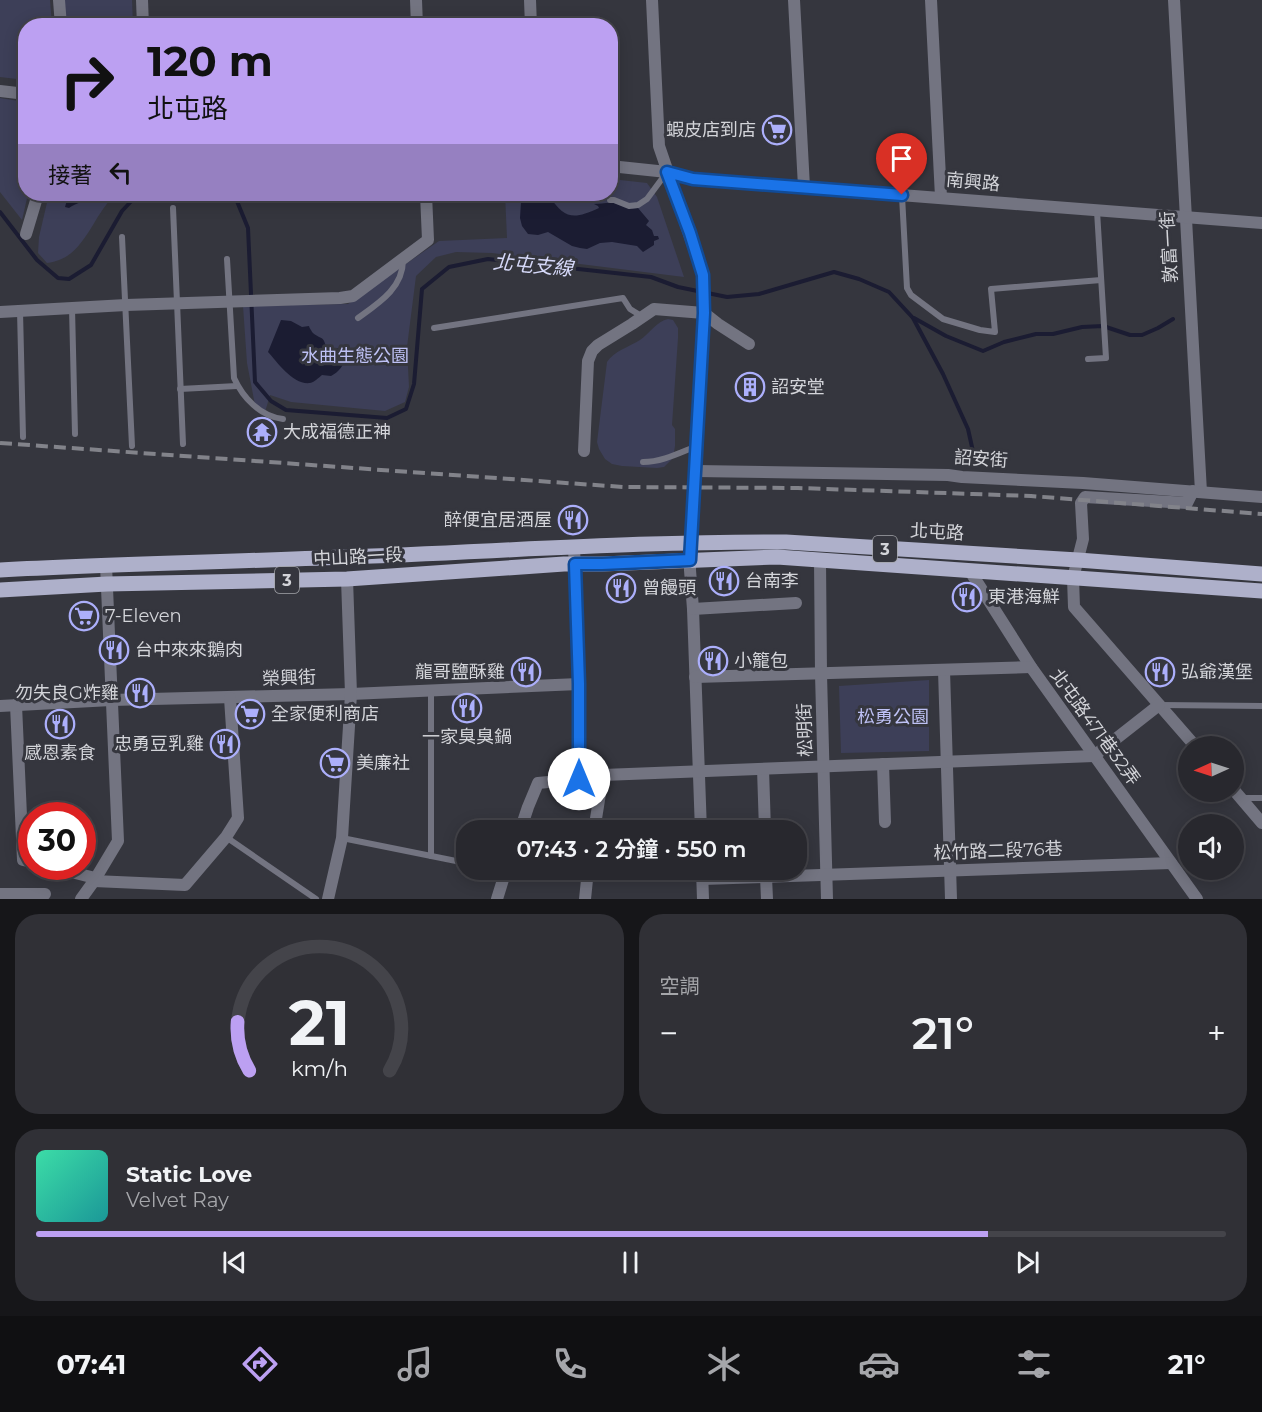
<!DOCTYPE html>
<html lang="zh-TW">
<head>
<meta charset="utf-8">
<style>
	body { margin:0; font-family:Montserrat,"Noto Sans TC",sans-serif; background:#303036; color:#f1f3f6; height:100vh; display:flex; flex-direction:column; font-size:22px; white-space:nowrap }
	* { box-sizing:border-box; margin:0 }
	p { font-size:20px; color:#a5a6aa }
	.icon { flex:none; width:33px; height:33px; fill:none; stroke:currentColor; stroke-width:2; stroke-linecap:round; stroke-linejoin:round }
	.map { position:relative; height:899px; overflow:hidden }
	.sheet { display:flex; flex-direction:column; gap:15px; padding:15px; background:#161619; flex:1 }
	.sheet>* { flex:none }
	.top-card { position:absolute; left:18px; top:18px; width:600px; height:183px; border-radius:24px; box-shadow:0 3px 15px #0003,0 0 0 2px #44444a; background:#bca0f2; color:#111; overflow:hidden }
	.needle { width:39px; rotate:267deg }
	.fabs { position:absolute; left:1178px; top:736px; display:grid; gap:12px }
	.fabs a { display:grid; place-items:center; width:66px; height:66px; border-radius:50%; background:#28282e; box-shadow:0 3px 15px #0003,0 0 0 2px #44444a; font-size:30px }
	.speed { position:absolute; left:18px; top:802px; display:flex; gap:12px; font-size:30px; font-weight:700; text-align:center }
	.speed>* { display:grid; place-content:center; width:78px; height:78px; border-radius:50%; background:#28282e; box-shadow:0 3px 15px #0003,0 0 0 2px #44444a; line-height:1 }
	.speed .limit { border:9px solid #d22; background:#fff; color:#111 }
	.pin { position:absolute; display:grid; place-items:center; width:51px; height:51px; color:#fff; margin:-62px -26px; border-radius:50% 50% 50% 0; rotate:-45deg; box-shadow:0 0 6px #0007 }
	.pin .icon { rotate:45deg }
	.me { position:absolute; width:66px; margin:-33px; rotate:0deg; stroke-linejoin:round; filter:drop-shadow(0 0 4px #0008) }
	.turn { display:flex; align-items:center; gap:21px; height:126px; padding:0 30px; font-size:27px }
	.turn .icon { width:78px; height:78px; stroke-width:2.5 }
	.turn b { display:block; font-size:42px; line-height:51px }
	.then { display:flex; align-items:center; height:57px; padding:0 30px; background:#0003; gap:12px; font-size:22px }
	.big { font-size:45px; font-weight:600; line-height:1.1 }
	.sheet .widget { flex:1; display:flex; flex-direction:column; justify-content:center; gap:9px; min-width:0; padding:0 21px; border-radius:24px; background:#303036 }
	.sheet .dial { align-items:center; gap:0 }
	.dial svg { height:156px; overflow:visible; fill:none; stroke:#44444a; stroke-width:7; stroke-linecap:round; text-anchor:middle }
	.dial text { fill:#f1f3f6; stroke:none }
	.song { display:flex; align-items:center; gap:18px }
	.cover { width:72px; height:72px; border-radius:9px; background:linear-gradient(135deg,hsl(160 70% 55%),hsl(180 70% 35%)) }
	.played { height:6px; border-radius:3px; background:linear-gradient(90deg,#bca0f2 80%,#44444a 80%) }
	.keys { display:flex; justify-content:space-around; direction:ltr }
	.heat { display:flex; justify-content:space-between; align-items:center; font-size:33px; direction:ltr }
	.sheet .tiles { flex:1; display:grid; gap:15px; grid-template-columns:1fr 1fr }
	.widget:last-child { grid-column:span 2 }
	.trip { position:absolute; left:456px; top:820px; width:351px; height:60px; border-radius:24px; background:#28282e; box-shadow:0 3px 15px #0003,0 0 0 2px #44444a; font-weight:600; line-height:60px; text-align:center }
	.menu { display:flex; height:96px; justify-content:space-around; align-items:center; background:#101012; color:#a5a6aa }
	.menu .icon { width:42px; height:42px }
	.menu .selected { color:#bca0f2 }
	.menu b { font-size:27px; color:#f1f3f6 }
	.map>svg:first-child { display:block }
</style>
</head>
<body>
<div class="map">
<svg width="1262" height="899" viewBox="0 0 1262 899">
	<rect width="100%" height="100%" fill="#35363e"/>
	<g fill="#3d3f58">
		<polygon points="0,0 50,0 52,25 26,26 25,80 0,77"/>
		<polygon points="63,0 132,0 133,25 65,25"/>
		<polygon points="0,98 25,102 26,194 28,194 22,220 0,192"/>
		<polygon points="611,179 647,183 657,197 684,277 492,253 456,252 436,257 416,276 407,347 409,387 405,402 385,411 291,402 270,395 265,412 255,405 247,363 243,306 348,304 439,241 507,238 505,194 610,194"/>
		<path d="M49 194H115C107 203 99 214 93 225 81 244 71 260 47 263L38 253 39 237Z"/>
		<path d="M668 319 673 320 678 328V338L672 425 675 429V446L673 458 664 467 657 468 622 466 612 464 605 459 599 449 597 442 607 362C614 351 629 347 640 340 649 334 657 321 668 319Z"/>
		<polygon points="929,680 929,751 841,753 839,686"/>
	</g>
	<g fill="#1b1c32">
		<path d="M73 194H90C85 202 76 203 69 208L65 207 67 200Z"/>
		<path d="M533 194 549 196C565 219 573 220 599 208L598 206 594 204C600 204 608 202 614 203 624 204 625 210 638 208L649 221 646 225 652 230 654 236H658L659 239 654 241V245L643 252 637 246 612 242 600 243 587 249 580 248 572 246 548 232 538 235 528 234 522 226 520 218 521 202 524 197Z"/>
		<path d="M281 320 291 321 302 327 309 326C309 327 312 332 313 333 321 340 324 335 326 348L332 350 339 348 344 351 346 356C344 365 339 372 331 376L322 375C318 378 315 382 310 383 293 385 278 363 268 352Z"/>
	</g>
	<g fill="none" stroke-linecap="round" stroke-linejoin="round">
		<g stroke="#1b1c32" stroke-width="4">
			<polyline points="234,194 248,228 255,382 271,401 286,410 387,418 406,409 414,384 422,289 449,267 488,259 651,277 678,287 727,297 759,294 834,272 859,279 889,292 913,318 943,374 968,429 976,465"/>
			<polyline points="0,212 37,260 58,278 69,279 91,265 122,211 138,194"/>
			<polyline points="914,318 946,336 983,351 1004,342 1036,334 1053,334 1082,327 1103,326 1130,335 1142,335 1158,328 1173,319"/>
		</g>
		<g stroke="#737481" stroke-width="6">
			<polyline points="902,196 907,288 911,295 943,319 980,330 995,332 991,289 1101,280"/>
			<polyline points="610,200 614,200 629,206 638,205 647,199 667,172"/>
			<polyline points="173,208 183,444"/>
			<polyline points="122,237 132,446"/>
			<path d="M227 259 234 378C243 398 260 416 283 419"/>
			<polyline points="72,308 75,434"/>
			<polyline points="20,311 23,437"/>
			<path d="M358 318C379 303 403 288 403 260"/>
			<polyline points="434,328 623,298 630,309 643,317"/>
			<polyline points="1088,359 1106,358 1097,211"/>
			<polyline points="180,389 237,386"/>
			<path d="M643 462C662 462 679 453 697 446"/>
			<polyline points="1161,705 1262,706"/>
			<polyline points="1241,798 1262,798"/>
			<polyline points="226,837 316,899"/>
			<polyline points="342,838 466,863"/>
			<polyline points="431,856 431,691"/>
		</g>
		<g stroke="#737481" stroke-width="12">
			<polyline points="59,0 61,26"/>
			<polyline points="142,0 143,26"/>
			<polyline points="416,0 417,26"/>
			<polyline points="530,0 531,26"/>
			<polyline points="652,0 659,146 703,275 704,313 690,570 693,609 701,831"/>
			<polyline points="794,0 804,187"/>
			<polyline points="931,0 941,197"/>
			<polyline points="1174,0 1201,492"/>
			<polyline points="0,91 26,94"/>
			<polyline points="610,166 667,172 693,179 1262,223"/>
			<polyline points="26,234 38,194"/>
			<polyline points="0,312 126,305 340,298 353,296 428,240 426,194"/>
			<polyline points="704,313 718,324 749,344"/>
			<polyline points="584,451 588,361 592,351 598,345 632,324 654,309 704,313"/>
			<polyline points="696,471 948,475 962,477 1083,483 1262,497"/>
			<polyline points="1193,491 1187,503 1085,497 1081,503 1083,539 1073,578 1074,607 1196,747"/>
			<polyline points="574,546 579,684 579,779"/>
			<polyline points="820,560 821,674 827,899"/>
			<polyline points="970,571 1031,667 1197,899"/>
			<polyline points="693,609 796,603"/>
			<polyline points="944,670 951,899"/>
			<polyline points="695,677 1031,667"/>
			<polyline points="16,705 23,860 32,862"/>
			<polyline points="0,706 111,700 351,694 579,684"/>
			<polyline points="883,764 885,822"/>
			<polyline points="763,769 765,830"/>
			<polyline points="1233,789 1262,823"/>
			<polyline points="520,831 528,807 538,783 579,779 603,775 1094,756 1159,705"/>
			<polyline points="594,831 603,775"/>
			<polyline points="52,867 95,878"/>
			<polyline points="702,870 703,899"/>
			<polyline points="766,877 767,899"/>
			<polyline points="702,879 1171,863"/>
			<polyline points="94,881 185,885 226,837 238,818 230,698"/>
			<polyline points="0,894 45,894"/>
			<polyline points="81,899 94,881 118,841 106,565"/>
			<polyline points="328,899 342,838 351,694 347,579"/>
			<polyline points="497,899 506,870"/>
			<polyline points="585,899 588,870"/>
		</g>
		<g stroke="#aeb0ca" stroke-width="15">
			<path d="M0 570C115 564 230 562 345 557 492 552 639 541 786 542L1078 560 1262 574"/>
			<polyline points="0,590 107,584 347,579 564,564 602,564 777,557 1262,591"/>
		</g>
		<polyline stroke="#82838a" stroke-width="4" stroke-dasharray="12 6" stroke-linecap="butt" points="0,443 623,487 798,488 973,494 1031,496 1262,514"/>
	</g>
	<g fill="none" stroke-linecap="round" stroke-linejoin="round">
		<g stroke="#114b97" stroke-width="15">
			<polyline id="route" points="579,779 579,684 575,564 602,564 690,560 704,313 703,275 690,233 667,172 693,179 902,195"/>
		</g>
		<use href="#route" stroke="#1a73e8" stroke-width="10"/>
	</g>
	<defs>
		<g id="supermarket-ring" transform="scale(1.5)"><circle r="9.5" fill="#35363e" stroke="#acaffb" stroke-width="1.5"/><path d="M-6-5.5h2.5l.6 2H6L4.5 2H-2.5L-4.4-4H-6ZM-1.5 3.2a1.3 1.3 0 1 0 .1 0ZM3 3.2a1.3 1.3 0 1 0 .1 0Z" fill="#acaffb"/></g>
		<g id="building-ring" transform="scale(1.5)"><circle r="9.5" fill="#35363e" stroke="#acaffb" stroke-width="1.5"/><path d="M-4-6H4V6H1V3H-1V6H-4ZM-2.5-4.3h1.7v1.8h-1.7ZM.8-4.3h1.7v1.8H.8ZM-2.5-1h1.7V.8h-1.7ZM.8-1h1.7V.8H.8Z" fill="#acaffb"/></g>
		<g id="temple-ring" transform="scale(1.5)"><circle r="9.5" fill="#35363e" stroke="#acaffb" stroke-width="1.5"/><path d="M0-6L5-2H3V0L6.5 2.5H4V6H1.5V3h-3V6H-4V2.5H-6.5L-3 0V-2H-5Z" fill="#acaffb"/></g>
		<g id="restaurant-ring" transform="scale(1.5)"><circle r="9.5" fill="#35363e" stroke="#acaffb" stroke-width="1.5"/><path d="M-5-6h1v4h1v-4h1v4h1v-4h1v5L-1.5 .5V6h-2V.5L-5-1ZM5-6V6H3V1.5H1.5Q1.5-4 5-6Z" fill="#acaffb"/></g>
	</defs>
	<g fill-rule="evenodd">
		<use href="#supermarket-ring" x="777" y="130"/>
		<use href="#building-ring" x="750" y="387"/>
		<use href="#temple-ring" x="262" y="432"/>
		<use href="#restaurant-ring" x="573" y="520"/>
		<use href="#restaurant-ring" x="724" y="581"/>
		<use href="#restaurant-ring" x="621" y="588"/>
		<use href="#restaurant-ring" x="967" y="597"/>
		<use href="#supermarket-ring" x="84" y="616"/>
		<use href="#restaurant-ring" x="114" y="650"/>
		<use href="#restaurant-ring" x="713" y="661"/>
		<use href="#restaurant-ring" x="526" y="672"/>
		<use href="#restaurant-ring" x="1160" y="672"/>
		<use href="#restaurant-ring" x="140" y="693"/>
		<use href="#restaurant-ring" x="467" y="708"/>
		<use href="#supermarket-ring" x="250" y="714"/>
		<use href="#restaurant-ring" x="60" y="724"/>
		<use href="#restaurant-ring" x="225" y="744"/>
		<use href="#supermarket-ring" x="335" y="763"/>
	</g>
	<g text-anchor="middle" stroke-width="6" stroke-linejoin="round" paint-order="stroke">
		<g fill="#35363e" stroke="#a4a5aa" stroke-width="1.5">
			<rect x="873" y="536" width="24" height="26" rx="4.5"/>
			<rect x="275" y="567" width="24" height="26" rx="4.5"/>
		</g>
		<g font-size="16" font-weight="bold" fill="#d3d4d9">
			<text x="885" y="555">3</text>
			<text x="287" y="586">3</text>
		</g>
		<g font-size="18" fill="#d3d4d9" stroke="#35363e" text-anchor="start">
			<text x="756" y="136" text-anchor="end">蝦皮店到店</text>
			<text x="771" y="393">詔安堂</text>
			<text x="283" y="438">大成福德正神</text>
			<text x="552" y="526" text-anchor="end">醉便宜居酒屋</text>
			<text x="745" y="587">台南李</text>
			<text x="642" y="594">曾饅頭</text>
			<text x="988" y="603">東港海鮮</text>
			<text x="105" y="622">7-Eleven</text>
			<text x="135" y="656">台中來來鵝肉</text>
			<text x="734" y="667">小籠包</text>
			<text x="505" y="678" text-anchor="end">龍哥鹽酥雞</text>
			<text x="1181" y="678">弘爺漢堡</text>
			<text x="119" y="699" text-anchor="end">勿失良G炸雞</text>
			<text x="271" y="720">全家便利商店</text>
			<text x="467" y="743" text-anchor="middle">一家臭臭鍋</text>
			<text x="204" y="750" text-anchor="end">忠勇豆乳雞</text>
			<text x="60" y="759" text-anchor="middle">感恩素食</text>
			<text x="356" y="769">美廉社</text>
		</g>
		<g font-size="18" fill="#d3d4d9" stroke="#35363e">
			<text transform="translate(973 182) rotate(5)" y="6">南興路</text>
			<text transform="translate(1169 247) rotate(-93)" y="6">敦富一街</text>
			<text transform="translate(981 459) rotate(4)" y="6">詔安街</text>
			<text transform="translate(937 532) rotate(3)" y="6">北屯路</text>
			<text transform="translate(358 557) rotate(-3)" y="6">中山路一段</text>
			<text transform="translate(289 678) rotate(-2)" y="6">榮興街</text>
			<text transform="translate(1095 727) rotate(54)" y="6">北屯路471巷32弄</text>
			<text transform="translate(805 730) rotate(-92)" y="6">松明街</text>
			<text transform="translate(998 851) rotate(-2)" y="6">松竹路二段76巷</text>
		</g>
		<g font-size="18" fill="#bec1f5" stroke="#35363e">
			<text x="355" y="362">水曲生態公園</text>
			<text x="893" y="723">松勇公園</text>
		</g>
		<g font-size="20" font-style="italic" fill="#d5d8f8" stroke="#35363e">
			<text transform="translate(533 265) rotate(5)" y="7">北屯支線</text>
		</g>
	</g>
</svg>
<div class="fabs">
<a><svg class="needle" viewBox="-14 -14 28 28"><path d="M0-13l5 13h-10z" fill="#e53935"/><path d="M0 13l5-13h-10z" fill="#a5a6aa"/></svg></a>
<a><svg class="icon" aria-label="sound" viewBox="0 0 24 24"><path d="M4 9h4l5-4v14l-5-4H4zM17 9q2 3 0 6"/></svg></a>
</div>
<div class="speed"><div class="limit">30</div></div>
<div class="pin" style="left:902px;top:195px;background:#d93025"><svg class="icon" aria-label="arrive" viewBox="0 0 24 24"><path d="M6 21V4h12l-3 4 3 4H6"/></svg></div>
<svg class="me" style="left:579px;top:779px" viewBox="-20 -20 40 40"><circle r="19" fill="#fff"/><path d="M0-13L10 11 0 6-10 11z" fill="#1a73e8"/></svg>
<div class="trip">07:43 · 2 分鐘 · 550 m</div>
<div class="top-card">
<div class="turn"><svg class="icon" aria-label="right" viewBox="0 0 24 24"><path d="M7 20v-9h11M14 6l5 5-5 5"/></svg><div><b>120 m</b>北屯路</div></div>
<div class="then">接著<svg class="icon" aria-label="left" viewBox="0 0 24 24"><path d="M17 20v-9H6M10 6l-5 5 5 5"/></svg></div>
</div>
</div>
<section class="sheet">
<div class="tiles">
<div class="widget dial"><svg viewBox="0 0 100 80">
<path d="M14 69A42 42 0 1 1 86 69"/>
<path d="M14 69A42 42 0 0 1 8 44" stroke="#bca0f2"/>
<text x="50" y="56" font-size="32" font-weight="700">21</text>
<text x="50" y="72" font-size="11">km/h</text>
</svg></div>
<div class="widget"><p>空調</p>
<div class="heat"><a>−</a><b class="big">21°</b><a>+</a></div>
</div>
<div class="widget">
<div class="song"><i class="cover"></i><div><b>Static Love</b><p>Velvet Ray</p></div></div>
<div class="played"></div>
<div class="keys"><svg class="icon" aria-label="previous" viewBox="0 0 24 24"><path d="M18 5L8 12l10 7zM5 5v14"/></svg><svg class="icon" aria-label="pause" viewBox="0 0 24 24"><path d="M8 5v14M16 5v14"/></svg><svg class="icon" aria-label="next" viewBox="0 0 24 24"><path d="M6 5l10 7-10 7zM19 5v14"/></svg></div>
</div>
</div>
</section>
<nav class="menu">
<b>07:41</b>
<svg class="icon selected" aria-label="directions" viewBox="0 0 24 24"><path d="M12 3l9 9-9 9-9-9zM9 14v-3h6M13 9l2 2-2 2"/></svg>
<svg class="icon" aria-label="music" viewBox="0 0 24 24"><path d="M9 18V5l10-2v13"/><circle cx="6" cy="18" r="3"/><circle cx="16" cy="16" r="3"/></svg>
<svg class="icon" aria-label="phone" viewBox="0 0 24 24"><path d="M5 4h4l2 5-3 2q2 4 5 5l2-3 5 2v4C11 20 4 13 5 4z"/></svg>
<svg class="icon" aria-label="climate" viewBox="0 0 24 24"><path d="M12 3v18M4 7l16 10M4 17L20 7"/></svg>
<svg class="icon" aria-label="car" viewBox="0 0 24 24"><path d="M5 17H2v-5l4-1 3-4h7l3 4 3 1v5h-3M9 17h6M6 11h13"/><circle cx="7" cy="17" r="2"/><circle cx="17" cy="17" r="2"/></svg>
<svg class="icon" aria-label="filters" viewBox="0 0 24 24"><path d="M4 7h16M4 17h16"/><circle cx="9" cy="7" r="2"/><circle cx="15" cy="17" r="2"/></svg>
<b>21°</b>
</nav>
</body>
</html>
